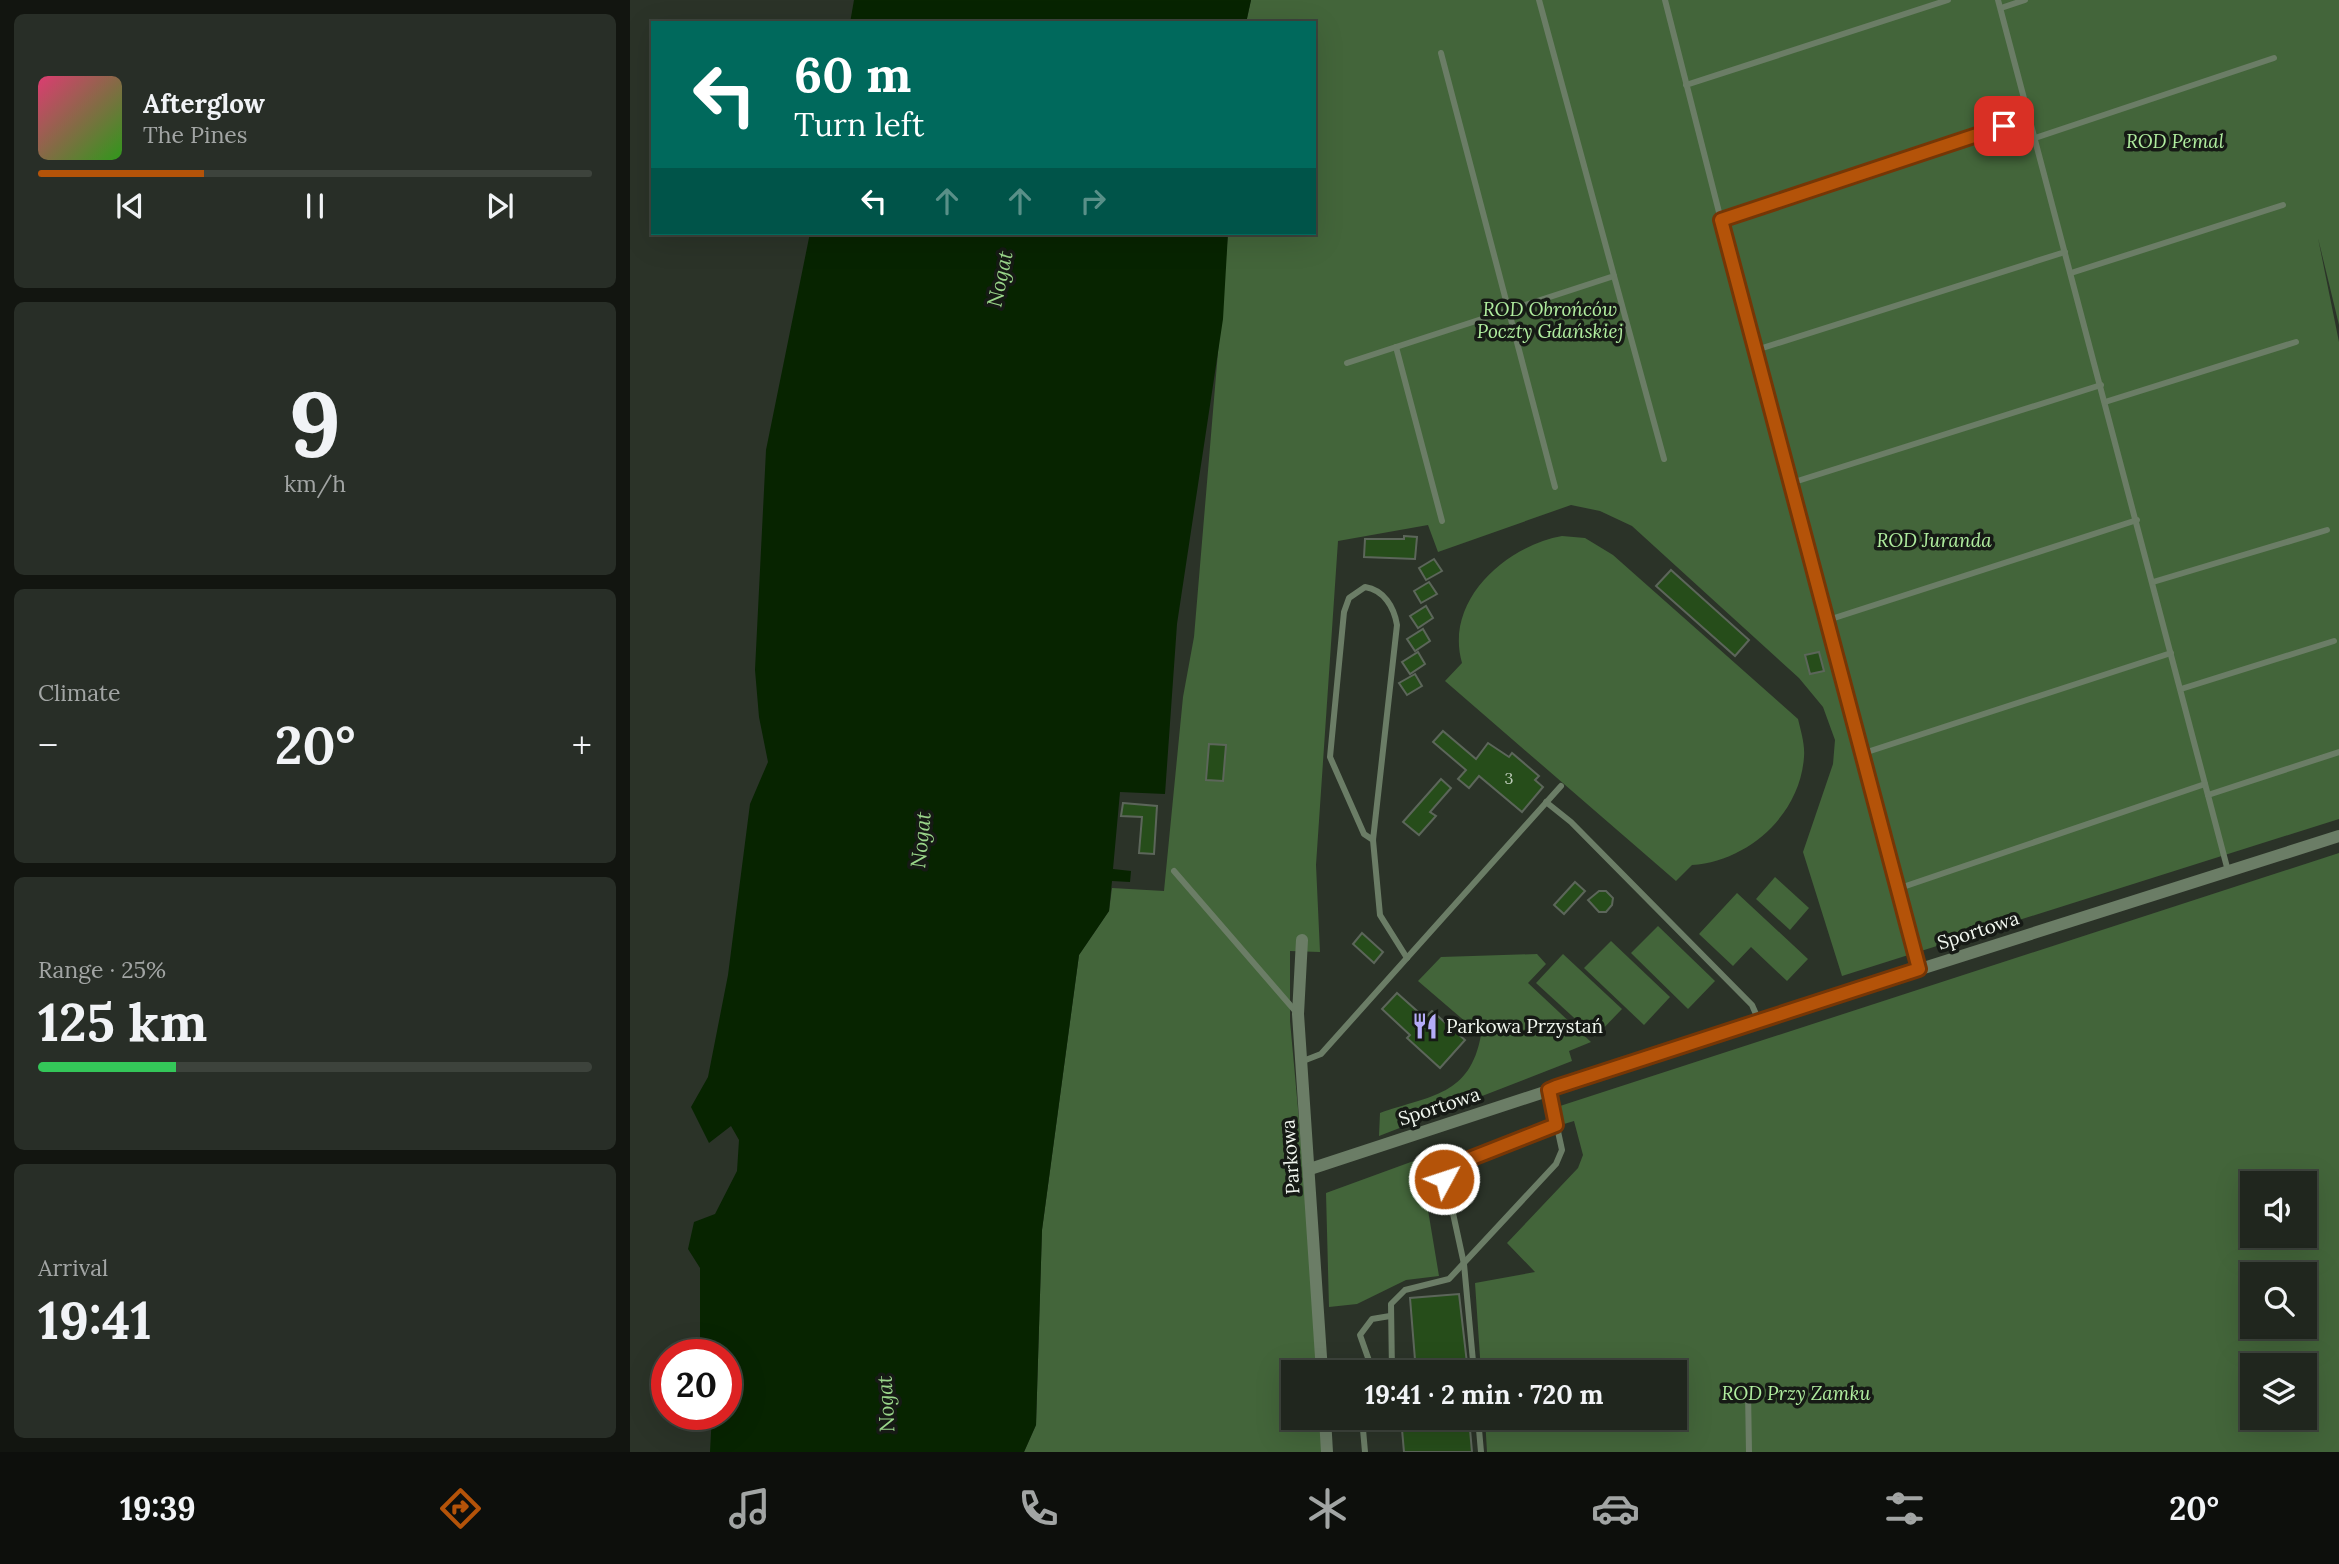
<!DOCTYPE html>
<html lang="en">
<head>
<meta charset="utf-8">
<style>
	body { margin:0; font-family:Lora,serif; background:#282e27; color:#f1f3f6; height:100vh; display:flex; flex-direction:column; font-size:26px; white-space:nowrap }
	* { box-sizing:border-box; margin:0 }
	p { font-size:23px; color:#a2a5a4 }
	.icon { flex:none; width:38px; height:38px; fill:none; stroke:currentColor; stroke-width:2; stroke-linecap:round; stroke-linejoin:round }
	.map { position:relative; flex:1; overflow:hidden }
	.sheet { display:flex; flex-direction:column; gap:14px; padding:14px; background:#121510; width:630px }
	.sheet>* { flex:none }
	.banner { position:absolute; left:21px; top:21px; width:665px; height:214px; border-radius:0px; box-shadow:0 7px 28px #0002,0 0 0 2px #3d433c; background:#00695c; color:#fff; overflow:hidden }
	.controls { position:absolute; left:1610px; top:1171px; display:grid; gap:14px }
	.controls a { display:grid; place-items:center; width:77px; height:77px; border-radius:0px; background:#20261e; box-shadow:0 7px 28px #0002,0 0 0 2px #3d433c; font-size:35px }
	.speed { position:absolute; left:21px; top:1339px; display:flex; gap:14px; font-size:35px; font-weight:700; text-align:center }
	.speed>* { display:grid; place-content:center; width:91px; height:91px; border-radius:50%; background:#20261e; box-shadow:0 7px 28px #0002,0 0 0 2px #3d433c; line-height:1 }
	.speed .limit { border:10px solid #d22; background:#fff; color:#111 }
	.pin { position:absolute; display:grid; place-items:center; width:60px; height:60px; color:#fff; margin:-30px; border-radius:14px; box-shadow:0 4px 10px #0006 }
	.me { position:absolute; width:77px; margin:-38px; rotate:50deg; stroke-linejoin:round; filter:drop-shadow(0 0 5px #0008) }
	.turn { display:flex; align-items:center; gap:24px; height:147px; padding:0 28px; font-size:32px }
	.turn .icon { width:91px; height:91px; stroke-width:2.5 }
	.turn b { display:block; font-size:49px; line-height:60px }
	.lanes { display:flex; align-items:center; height:66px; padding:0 28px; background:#0003; justify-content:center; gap:35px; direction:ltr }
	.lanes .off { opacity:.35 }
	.big { font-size:52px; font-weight:700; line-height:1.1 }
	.sheet .widget { flex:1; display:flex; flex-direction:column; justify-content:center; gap:10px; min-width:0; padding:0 24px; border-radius:10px; background:#282e27 }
	.sheet .dial { align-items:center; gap:0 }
	.dial b { font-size:91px; line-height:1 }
	.song { display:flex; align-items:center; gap:21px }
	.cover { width:84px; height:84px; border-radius:10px; background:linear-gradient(135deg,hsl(340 70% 55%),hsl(110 70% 35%)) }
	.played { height:7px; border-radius:4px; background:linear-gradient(90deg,#b45309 30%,#3d433c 30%) }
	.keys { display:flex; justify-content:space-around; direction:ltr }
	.heat { display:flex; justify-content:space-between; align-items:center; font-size:38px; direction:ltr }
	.charge { height:10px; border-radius:5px; background:linear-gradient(90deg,#34c759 25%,#3d433c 0) }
	.trip { position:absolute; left:651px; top:1360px; width:406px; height:70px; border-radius:0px; background:#20261e; box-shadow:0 7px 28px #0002,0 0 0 2px #3d433c; font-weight:700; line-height:70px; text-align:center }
	.tabs { display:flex; height:112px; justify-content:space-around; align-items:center; background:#0d0f0c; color:#a2a5a4 }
	.tabs .icon { width:49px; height:49px }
	.tabs .current { color:#b45309 }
	.tabs b { font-size:32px; color:#f1f3f6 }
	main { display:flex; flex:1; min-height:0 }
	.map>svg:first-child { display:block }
</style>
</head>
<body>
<main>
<section class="sheet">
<div class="widget">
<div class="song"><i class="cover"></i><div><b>Afterglow</b><p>The Pines</p></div></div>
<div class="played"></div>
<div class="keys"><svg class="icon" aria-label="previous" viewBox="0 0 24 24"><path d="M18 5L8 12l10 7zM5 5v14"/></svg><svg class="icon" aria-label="pause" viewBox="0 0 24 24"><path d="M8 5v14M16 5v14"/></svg><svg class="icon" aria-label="next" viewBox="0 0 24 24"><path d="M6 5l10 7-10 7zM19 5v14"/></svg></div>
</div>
<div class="widget dial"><b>9</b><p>km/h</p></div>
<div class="widget"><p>Climate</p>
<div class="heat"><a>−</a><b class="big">20°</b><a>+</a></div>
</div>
<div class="widget"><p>Range · 25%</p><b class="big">125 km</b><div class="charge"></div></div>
<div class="widget"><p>Arrival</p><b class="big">19:41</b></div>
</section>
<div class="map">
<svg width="1709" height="1452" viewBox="0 0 1709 1452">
	<rect width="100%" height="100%" fill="#2b3328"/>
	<g fill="#43653a" fill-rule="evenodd">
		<polygon points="621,0 1709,0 1709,325 1688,238 1709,342 1709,819 1212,976 1173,852 1203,764 1205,740 1193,707 1169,678 1002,526 970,511 941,505 808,552 798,525 708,541 686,865 690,952 660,951 660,1021 692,1372 663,1372 663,1418 695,1418 697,1452 394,1452 406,1425 412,1230 449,955 479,911 482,888 534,891 553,697 564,637 598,233 684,233 684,23 616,23"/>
		<path d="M932 536 955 538 983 555 1168 719C1171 732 1175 744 1174 757 1170 815 1118 861 1062 865L1046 881 815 681 832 663C814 600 876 546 932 536Z"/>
		<path d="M1709 853V1452H857L855 1418H1045V1372H851L845 1283 905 1272 877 1243 948 1168 953 1155 944 1121 934 1124 930 1106ZM1622 1183H1675V1236H1622ZM1622 1274H1675V1326H1622ZM1622 1365H1675V1418H1622Z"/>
		<polygon points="1145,877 1179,908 1160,930 1126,899"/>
		<polygon points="1107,893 1178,959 1157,981 1121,947 1103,966 1069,934"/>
		<polygon points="1028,926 1085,981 1058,1009 1001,953"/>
		<polygon points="981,941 1040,997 1014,1025 954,968"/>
		<path d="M907 954 916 964 898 983 961 1042 939 1051 942 1061 749 1136 750 1113C801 1095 840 1096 851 1035L788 981 811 957Z"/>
		<polygon points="933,954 992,1009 965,1037 906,983"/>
		<polygon points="800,1155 804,1168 792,1174 809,1276 776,1280 727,1304 699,1307 696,1193"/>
	</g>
	<g fill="#072400">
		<polygon points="224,0 621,0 616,23 220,23"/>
		<polygon points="180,233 598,233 593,319 547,624 535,794 490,792 483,869 501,871 500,882 482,881 479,911 449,955 412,1230 406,1425 394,1452 80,1452 82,1414 96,1414 96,1354 70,1353 70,1268 58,1249 64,1222 85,1214 107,1171 109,1140 101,1126 79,1143 61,1107 78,1077 98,975 120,804 138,762 129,717 125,670 136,450"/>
	</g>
	<g fill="#264d1a" stroke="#5c665a" stroke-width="2">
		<polygon points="774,536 787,537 785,559 734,557 735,539 774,539"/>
		<polygon points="804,559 812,571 796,580 789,568"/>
		<polygon points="1041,570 1119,640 1105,656 1026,586"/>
		<polygon points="799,582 807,594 791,603 784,591"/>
		<polygon points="796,606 803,618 788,628 780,616"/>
		<polygon points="793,629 800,641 785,651 777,639"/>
		<polygon points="788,652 795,664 780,674 772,662"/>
		<polygon points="1189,652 1194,671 1180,674 1175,655"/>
		<polygon points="785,674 792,686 777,695 769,683"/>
		<polygon points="813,731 846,759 858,743 879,757 882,753 909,776 905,780 913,787 892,812 849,776 839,788 828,779 836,770 803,742"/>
		<polygon points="579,744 596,745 593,781 576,780"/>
		<polygon points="811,779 821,788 800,812 806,816 789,835 773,822"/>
		<polygon points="493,803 527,806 524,854 509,853 512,817 491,816"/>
		<polygon points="945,882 955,891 934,914 924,905"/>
		<polygon points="969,891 976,891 983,898 982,905 976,912 969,912 958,900"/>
		<polygon points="732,933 753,952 744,963 723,944"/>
		<polygon points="767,993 795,1018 802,1011 835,1040 810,1068 777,1038 780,1035 752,1009"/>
		<polygon points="829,1294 838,1372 786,1372 780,1298"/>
		<polygon points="771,1418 839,1418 842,1452 774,1452"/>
	</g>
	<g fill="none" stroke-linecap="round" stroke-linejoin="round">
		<g stroke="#6b7d66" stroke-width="6">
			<polyline points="1035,0 1159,487 1289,969"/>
			<polyline points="1368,0 1598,871"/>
			<polyline points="1371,8 1395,0"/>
			<polyline points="811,53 925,487"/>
			<polyline points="1056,85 1318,0"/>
			<polyline points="1405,138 1644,58"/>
			<polyline points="1091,220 1400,117"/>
			<polyline points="1441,273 1653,205"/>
			<polyline points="984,276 1034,459"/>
			<polyline points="766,347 812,521"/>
			<polyline points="1123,351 1435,252"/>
			<polyline points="717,363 984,276 909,0"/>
			<polyline points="1475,402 1666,342"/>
			<polyline points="1158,484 1471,385"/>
			<polyline points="1523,582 1697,530"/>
			<polyline points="1195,621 1507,520"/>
			<polyline points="1551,689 1704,641"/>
			<polyline points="1231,754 1541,653"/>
			<polyline points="1578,795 1709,752"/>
			<polyline points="916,802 941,822 1122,1005 1129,1021"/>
			<path d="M743 840 734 834 700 757 714 612 719 598 735 587C754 590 764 607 767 625L743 840 750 915 777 958"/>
			<polyline points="544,871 667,1013"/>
			<polyline points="1267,889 1575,784"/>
			<polyline points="673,1061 691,1054 931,786"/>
			<polyline points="743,1372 730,1335 742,1319 760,1316"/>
			<polyline points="762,1372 761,1304 775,1290 819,1279 926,1164 932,1150 919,1090"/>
			<polyline points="844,1372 834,1264 814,1172 826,1163 926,1125"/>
			<polyline points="1118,1391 1119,1452"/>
			<polyline points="732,1418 735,1452"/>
			<polyline points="848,1418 851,1452"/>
			<polyline points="695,1422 715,1418"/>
		</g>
		<g stroke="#6b7d66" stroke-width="12">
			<polyline points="672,940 668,1014 692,1372"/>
			<polyline points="680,1169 1237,986 1709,836"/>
			<polyline points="695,1418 697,1452"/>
		</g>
	</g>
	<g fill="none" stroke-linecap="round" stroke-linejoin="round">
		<g stroke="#753606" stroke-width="18">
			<polyline id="route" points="814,1179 814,1172 819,1167 926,1125 919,1090 926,1087 1289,969 1091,220 1374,126"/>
		</g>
		<use href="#route" stroke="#b45309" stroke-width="12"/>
	</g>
	<defs>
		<g id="restaurant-bare" transform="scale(2.1)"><path d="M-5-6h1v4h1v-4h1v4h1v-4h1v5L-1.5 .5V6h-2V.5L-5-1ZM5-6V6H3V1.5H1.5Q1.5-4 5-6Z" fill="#b5acf8" stroke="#161a15" stroke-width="2.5" paint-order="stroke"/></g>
	</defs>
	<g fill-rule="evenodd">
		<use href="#restaurant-bare" x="795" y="1026"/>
	</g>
	<g text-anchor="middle" stroke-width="7" stroke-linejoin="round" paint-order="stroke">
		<g font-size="16" fill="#beccba">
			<text x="879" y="784">3</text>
		</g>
		<g font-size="19" font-style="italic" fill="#b0ed9f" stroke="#161a15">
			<text x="1545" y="148">ROD Pemal</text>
			<text x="920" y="316">ROD Obrońców<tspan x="920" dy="22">Poczty Gdańskiej</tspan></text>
			<text x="1304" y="547">ROD Juranda</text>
			<text x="1166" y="1400">ROD Przy Zamku</text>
		</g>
		<g font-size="19" fill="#f1f7ef" stroke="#161a15">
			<text transform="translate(1348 930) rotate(-18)" y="7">Sportowa</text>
			<text transform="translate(809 1106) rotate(-18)" y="7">Sportowa</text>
			<text transform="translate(660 1157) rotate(-94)" y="7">Parkowa</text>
		</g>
		<g font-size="19" fill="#f1f7ef" stroke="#161a15" text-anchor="start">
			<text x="816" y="1033">Parkowa Przystań</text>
		</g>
		<g font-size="21" font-style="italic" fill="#9ad68a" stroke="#161a15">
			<text transform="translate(370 279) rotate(-78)" y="7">Nogat</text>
			<text transform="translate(291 840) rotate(-84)" y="7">Nogat</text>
			<text transform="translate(256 1404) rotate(-93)" y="7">Nogat</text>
		</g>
	</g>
</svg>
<div class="controls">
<a><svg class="icon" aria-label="sound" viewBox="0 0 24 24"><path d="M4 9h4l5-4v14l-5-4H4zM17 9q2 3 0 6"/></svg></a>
<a><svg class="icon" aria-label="search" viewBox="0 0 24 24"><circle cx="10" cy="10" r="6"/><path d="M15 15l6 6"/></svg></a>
<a><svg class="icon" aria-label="layers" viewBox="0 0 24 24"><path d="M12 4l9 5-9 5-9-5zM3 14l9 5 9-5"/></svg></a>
</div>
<div class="speed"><div class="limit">20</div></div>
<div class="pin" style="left:1374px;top:126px;background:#d93025"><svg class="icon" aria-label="arrive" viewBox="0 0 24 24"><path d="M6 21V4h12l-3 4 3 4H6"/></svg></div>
<svg class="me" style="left:814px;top:1179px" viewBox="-20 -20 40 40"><circle r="17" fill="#b45309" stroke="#fff" stroke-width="3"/><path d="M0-11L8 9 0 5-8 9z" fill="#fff"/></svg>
<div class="trip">19:41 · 2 min · 720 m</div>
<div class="banner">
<div class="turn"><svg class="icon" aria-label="left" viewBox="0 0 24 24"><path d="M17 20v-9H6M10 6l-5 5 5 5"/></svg><div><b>60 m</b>Turn left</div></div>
<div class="lanes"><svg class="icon" aria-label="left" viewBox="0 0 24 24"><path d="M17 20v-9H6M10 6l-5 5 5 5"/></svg><svg class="icon off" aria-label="ahead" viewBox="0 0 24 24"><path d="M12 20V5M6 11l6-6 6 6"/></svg><svg class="icon off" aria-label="ahead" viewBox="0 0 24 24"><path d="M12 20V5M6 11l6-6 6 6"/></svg><svg class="icon off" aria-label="right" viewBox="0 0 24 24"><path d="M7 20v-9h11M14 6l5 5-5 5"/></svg></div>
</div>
</div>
</main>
<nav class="tabs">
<b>19:39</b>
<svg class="icon current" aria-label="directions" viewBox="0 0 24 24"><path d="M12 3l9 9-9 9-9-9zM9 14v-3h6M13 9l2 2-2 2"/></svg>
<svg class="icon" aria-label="music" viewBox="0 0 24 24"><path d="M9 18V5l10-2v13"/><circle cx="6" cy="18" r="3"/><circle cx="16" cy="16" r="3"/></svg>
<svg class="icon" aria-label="phone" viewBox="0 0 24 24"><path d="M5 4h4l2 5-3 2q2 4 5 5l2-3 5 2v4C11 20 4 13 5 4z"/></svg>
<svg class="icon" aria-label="climate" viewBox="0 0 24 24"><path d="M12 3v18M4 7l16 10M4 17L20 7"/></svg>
<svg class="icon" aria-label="car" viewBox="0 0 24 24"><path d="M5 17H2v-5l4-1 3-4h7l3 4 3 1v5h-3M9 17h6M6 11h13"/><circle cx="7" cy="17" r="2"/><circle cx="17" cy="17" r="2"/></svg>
<svg class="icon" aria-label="filters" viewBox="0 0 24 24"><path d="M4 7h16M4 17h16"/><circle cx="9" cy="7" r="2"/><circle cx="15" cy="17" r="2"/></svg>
<b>20°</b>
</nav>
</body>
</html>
